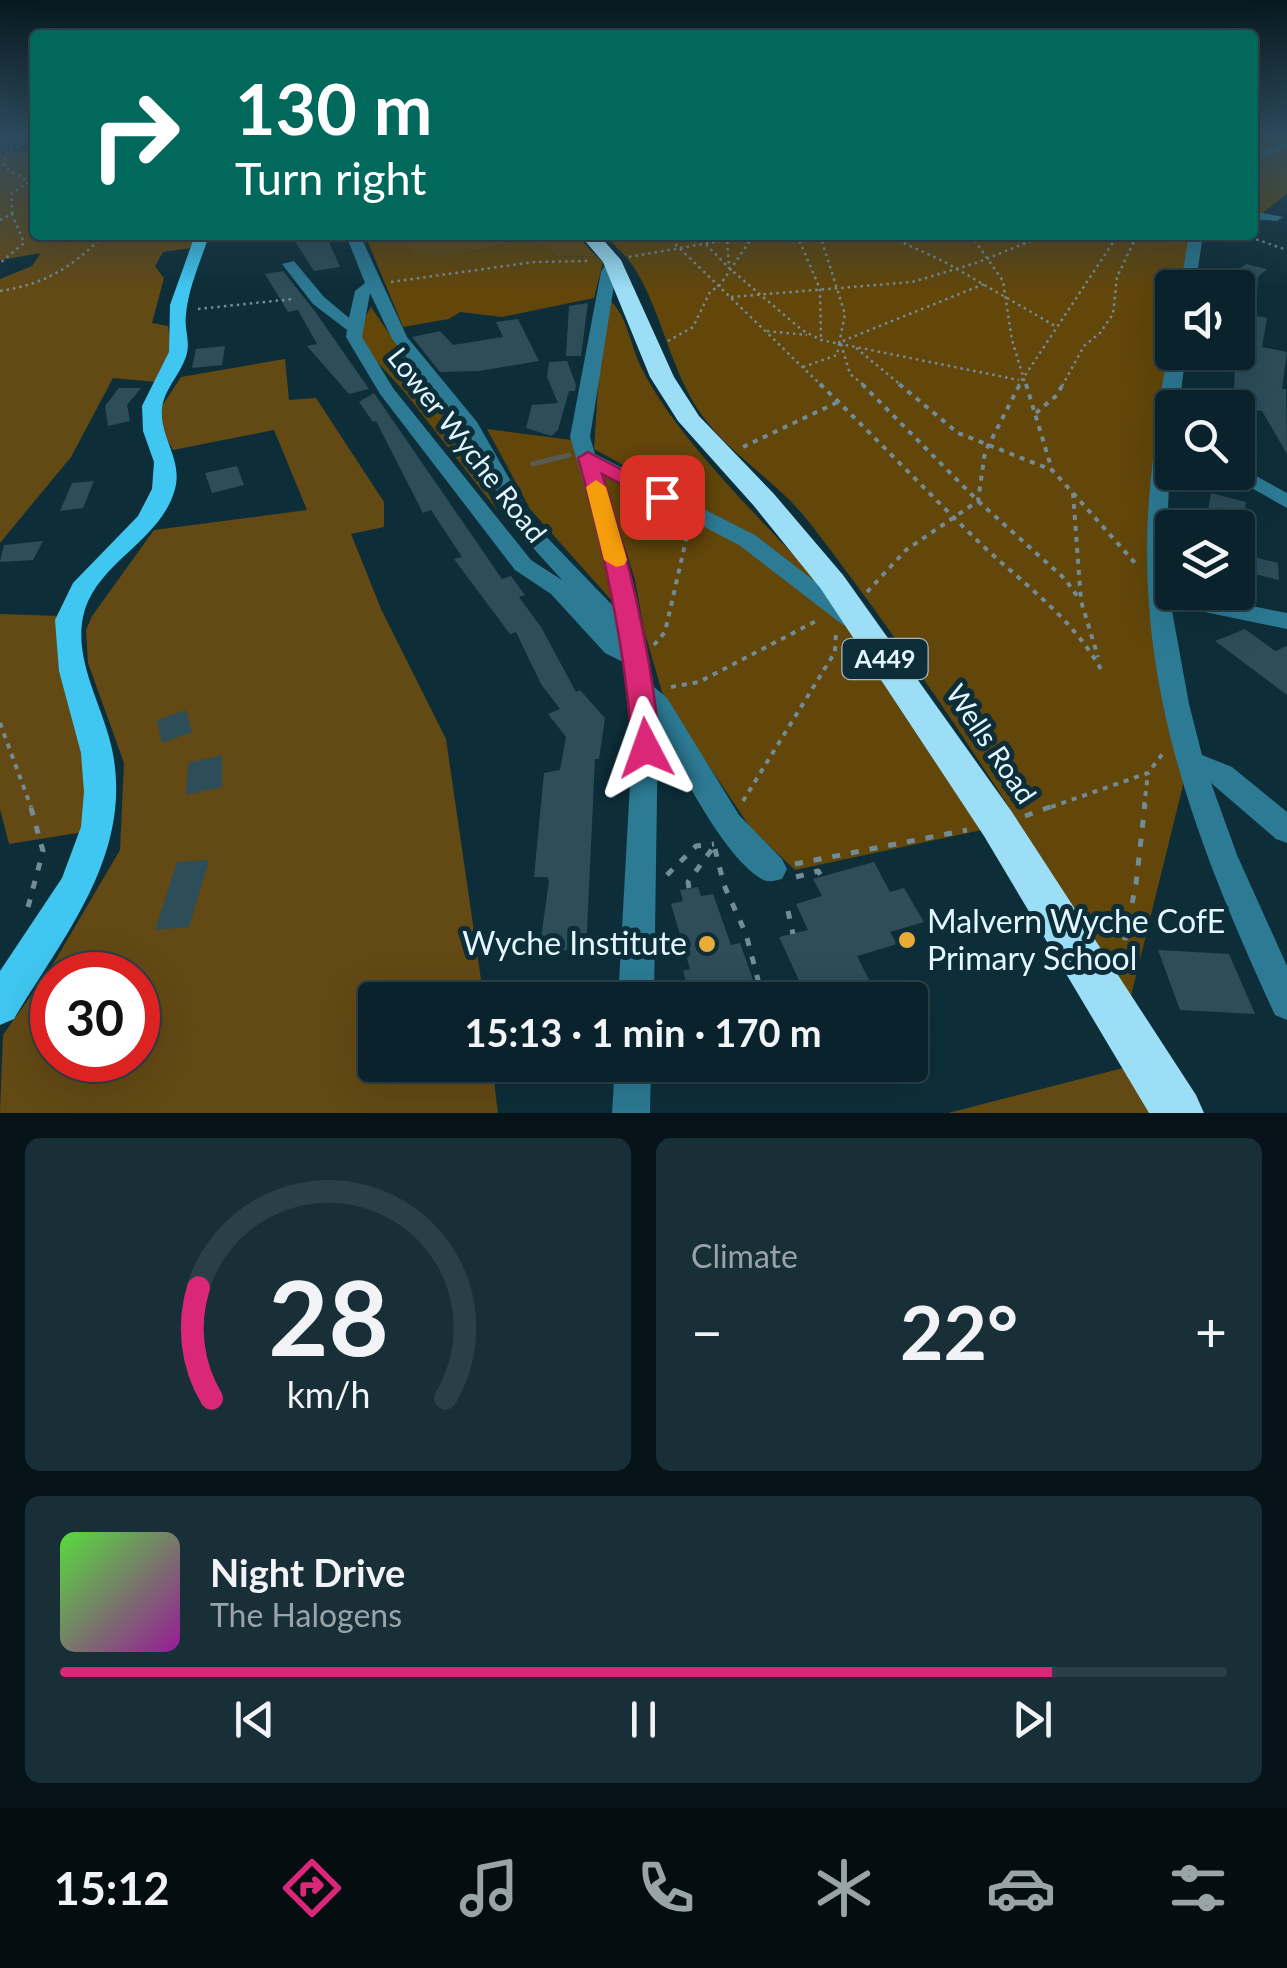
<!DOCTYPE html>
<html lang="en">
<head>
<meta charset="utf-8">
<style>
	body { margin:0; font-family:Lato,sans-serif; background:#182f37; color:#f1f3f6; height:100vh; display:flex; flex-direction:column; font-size:38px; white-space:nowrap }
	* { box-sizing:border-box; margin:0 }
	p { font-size:32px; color:#99a4a9 }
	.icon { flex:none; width:55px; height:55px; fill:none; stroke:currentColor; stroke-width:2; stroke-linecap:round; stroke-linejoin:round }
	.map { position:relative; height:1113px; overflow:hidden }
	.drawer { display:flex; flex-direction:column; gap:25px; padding:25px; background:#061318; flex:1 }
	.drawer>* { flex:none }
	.guide { position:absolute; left:30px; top:30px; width:1228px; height:210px; border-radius:10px; box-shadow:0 10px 40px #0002,0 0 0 2px #2a3f47; background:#00695c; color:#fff; overflow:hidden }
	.fabs { position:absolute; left:1155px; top:270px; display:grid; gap:20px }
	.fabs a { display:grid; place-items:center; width:100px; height:100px; border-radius:10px; background:#0a222b; box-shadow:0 10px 40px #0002,0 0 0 2px #2a3f47; font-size:50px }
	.speed { position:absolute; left:30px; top:952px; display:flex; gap:20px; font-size:50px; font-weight:700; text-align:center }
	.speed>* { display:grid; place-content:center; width:130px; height:130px; border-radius:50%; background:#0a222b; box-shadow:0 10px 40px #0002,0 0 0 2px #2a3f47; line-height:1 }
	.speed .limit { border:15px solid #d22; background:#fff; color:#111 }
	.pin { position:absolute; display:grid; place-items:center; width:85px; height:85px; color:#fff; margin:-42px; border-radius:20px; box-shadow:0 5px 15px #0006 }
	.me { position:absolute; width:110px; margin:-55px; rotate:356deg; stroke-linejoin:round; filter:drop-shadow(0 0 8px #0008) }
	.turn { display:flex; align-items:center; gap:35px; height:210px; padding:0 40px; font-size:45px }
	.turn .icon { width:130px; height:130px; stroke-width:2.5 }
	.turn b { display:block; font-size:70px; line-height:85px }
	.big { font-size:75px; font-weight:700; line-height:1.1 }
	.drawer .card { flex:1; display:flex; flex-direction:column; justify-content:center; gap:15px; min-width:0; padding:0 35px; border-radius:15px; background:#182f37 }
	.drawer .dial { align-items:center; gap:0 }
	.dial svg { height:260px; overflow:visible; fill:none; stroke:#2a3f47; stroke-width:7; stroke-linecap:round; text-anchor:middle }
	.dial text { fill:#f1f3f6; stroke:none }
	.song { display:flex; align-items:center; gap:30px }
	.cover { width:120px; height:120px; border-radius:15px; background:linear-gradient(135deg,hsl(110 70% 55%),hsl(300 70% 35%)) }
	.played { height:10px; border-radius:5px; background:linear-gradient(90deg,#db2777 85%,#2a3f47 85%) }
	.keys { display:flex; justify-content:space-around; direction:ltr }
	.heat { display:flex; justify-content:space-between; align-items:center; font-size:55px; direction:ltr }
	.drawer .tiles { flex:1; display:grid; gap:25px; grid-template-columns:1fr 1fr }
	.card:last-child { grid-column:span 2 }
	.trip { position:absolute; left:358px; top:982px; width:570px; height:100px; border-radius:10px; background:#0a222b; box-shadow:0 10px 40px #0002,0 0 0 2px #2a3f47; font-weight:700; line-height:100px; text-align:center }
	.dock { display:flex; height:160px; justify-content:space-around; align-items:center; background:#040e11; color:#99a4a9 }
	.dock .icon { width:70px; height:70px }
	.dock .active { color:#db2777 }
	.dock b { font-size:45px; color:#f1f3f6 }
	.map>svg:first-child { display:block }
</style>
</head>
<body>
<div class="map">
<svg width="1287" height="1113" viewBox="0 0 1287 1113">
	<rect width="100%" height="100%" fill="#0d2e39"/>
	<g fill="#62460a">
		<polygon points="1253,135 1287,135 1287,194 1253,220"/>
		<path d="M365 235H399L395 242C412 246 433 256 450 255 483 254 531 227 557 257L596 256 603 262 594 298 502 317 460 312 449 319 403 327Z"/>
		<path d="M604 235H1226L1194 242 1187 287 1172 288V352L1158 519 1189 761 1129 1004C1032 837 927 675 809 522 778 482 730 455 701 414 670 369 663 315 635 269 627 256 615 246 604 235Z"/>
		<path d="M604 295C628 312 629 344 642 369 680 444 769 526 826 590L758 539 594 449Z"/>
		<polygon points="371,307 455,430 497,510 403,390 354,337"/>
		<polygon points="487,429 572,440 591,488 613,602 530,509"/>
		<polygon points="603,476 742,543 850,625 982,830 795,870 750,827 664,699 644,630 635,580"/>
	</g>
	<g fill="#634914" fill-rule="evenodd">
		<polygon points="35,151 35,235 195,235 191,248 163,252 155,266 164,278 152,323 168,326 171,349 156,382 113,378 71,457 0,543 0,279 32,266 41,253 0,260 0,153"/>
		<path d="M399 235H577L596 256 557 257C531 227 480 254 447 256 436 257 425 255 414 254V250L395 242Z"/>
		<path d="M285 359 289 400 316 398 384 502V527L351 534 381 609 446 739 484 1000H375V1065H492L498 1113H0L3 1035 53 964 120 850 124 763 88 663 86 630 92 616 154 530 307 510 274 430 173 450 154 418 181 377ZM52 975H138V1060H52Z"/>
		<polygon points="0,614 60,616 84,759 84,832 9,844 0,809"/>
		<polygon points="1131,1066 1157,1113 948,1113"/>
	</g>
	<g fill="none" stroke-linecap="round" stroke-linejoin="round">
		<polyline stroke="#595a52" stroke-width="5" points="533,464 569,455"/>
	</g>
	<g fill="#2d4d59">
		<polygon points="291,235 326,235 340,267 314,271"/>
		<polygon points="1246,264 1267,269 1258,277 1256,316 1267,318 1262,347 1287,352 1282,389 1286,389 1287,454 1262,411 1245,408 1246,391 1234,389 1239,269"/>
		<polygon points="283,271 314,310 369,389 349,394 307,346 317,344 298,310 288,312 265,274"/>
		<polygon points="588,303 581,356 566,356 569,306"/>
		<polygon points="518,319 539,361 479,371 440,372 412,337 440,331 453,345 503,337 496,322"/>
		<polygon points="225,346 222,365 192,368 196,349"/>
		<polygon points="567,361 576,385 575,391 569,391 558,430 551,436 526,428 532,405 558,403 547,377 549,362"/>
		<polygon points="119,388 141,388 127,405 130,421 108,426 105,406"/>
		<polygon points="374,393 502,579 511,576 525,595 519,597 541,627 576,692 580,690 605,718 599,759 595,759 586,951 555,950 556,938 541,938 549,881 547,877 534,877 544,773 560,770 566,737 548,714 560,709 541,684 516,632 510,634 454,559 462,557 431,510 423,513 376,421 373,422 359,402"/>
		<polygon points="237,466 244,485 212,493 205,473"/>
		<polygon points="94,481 83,508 60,511 72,483"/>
		<polygon points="1211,493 1246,502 1243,532 1222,527 1223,519 1207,515"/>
		<polygon points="43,541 33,560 0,562 4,545"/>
		<polygon points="1238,553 1278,563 1279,580 1238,570"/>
		<polygon points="1245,629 1275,651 1287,646 1287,695 1215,641"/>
		<polygon points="186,710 192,732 162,743 157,720"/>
		<polygon points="222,755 222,787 186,795 188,763"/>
		<polygon points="209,860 189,927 155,930 177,862"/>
		<polygon points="874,862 890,892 904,888 924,922 890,932 897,944 857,956 879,1000 808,1000 779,937 808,930 796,904 822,896 813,879"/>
		<polygon points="698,887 701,896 713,894 731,945 740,943 758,994 732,1000 691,1000 683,971 690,969 671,904 683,901 680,890"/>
		<polygon points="1158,950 1229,954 1255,1014 1180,1010"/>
	</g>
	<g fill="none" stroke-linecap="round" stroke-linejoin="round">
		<g stroke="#728c95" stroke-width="2.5" stroke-dasharray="2.5 4" stroke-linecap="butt">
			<polyline points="0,142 24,139"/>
			<polyline points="12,214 11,194 29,182 4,167 7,150 21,146 29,138 19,135"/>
			<polyline points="0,220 12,214 24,243 0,263"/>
			<polyline points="666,235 822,386"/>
			<polyline points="697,235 729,268"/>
			<polyline points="727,235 729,268 802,330 821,340 1019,380"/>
			<polyline points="797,235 820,289 821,340"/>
			<polyline points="820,235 845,314 839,344"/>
			<polyline points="886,235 943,261 1057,327"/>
			<polyline points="971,235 1003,281 1012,340 1026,386"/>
			<polyline points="1244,235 1287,250"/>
			<polyline points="629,257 726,240 793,235"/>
			<polyline points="391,282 534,262 590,261"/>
			<path d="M0 291C46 284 72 267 104 235"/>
			<polyline points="731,297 912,282 976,263 1046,235"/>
			<polyline points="198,309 293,299"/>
			<polyline points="767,331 807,335"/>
			<polyline points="668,341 693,327 710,292 720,285 751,239"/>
			<polyline points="841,344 850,374 865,386"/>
			<polyline points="856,348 902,386"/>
			<polyline points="803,367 837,355 839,344 845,340 984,284"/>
			<polyline points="1018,386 1118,235"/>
			<polyline points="1062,386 1084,346 1100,333 1113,314 1117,277 1137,235"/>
		</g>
		<g stroke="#728c95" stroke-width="4" stroke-dasharray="5 6" stroke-linecap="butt">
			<path d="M820 384C875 437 928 493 983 546 1027 587 1074 619 1103 673"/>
			<polyline points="862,384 978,501 1065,579 1080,600"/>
			<polyline points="899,384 958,433 1052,470"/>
			<polyline points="1026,384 1052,470 1073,493 1081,601 1098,657"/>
			<polyline points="1036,413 1057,395 1063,384"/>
			<polyline points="743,447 838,402"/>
			<polyline points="698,492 699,471 704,463"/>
			<polyline points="1073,493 1136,564"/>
			<polyline points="867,592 906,550 978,501 985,452 1020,384"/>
			<polyline points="654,645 665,632 688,531"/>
			<polyline points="671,687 699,682 820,619"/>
			<polyline points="0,723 31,807"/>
			<polyline points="743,801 835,652 836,632"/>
			<polyline points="1051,807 1148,773 1163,753"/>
			<polyline points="1144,807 1148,773"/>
		</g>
		<g stroke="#728c95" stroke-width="5" stroke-dasharray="8 11" stroke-linecap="butt">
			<polyline points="1025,816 1058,804"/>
			<polyline points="715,849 724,885 746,934 762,995 754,1000"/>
			<polyline points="795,864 967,830"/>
			<polyline points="667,875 696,846 714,844"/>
			<polyline points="796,877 818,871 822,877"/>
			<polyline points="689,888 688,882 712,849"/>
			<polyline points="28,907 43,851 30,804"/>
			<polyline points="788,911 793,934"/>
			<polyline points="1121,959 1136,884 1145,804"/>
			<polyline points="732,993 734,1000"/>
		</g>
		<g fill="#2c7a94" fill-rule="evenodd">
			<polygon points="1287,141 1287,148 1252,162 1252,155"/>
			<polygon points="1252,211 1283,217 1277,221 1252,219"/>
			<path d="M346 235H360L407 337 477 422 537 527 613 606 600 538 570 437 601 272 608 260H618L590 437 595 454 755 535 864 619 861 625H843L739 545 601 473 622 538 654 687 667 698 739 815 782 859 787 869 782 879C774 881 767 883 760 878 721 853 682 771 658 729L654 1000H618L632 748 623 662 605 653 551 594 515 570 380 394 346 337 347 330 313 304 282 264 294 261 324 297 349 318 355 291 365 283ZM370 293 392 339 460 424 517 530 562 580 531 560 393 388 362 337Z"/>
			<polygon points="1189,235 1203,235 1195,288 1180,288"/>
			<path d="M1172 348V352H1186L1179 408H1172L1167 535 1169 590 1287 613V629L1171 605 1189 704 1202 755 1232 767 1287 812V843L1276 839 1211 783 1237 855 1287 966V1020L1275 1015C1188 826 1124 656 1155 445 1160 415 1160 376 1172 348Z"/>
			<polygon points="1238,466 1287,493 1287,508 1230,476 1227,472 1238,472"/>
			<polygon points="615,1065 651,1065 650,1113 612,1113"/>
		</g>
		<path fill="#40c7f1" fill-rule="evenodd" d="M195 235H209C201 261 188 288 186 315 184 328 190 340 187 353 182 373 165 387 162 408 159 437 183 459 175 489 161 542 94 563 83 617 74 662 103 706 112 749 134 854 64 935 14 1019L0 1025V971L62 878 81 827 84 792 81 753 59 671 55 620 73 583 138 516 152 489 154 462 143 431 142 406 169 352 170 305Z"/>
		<polygon fill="#9bdef6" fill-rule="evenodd" points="580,235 599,235 621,260 674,377 699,416 774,494 843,575 1012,812 1196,1095 1204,1113 1149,1113 984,836 821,589 754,506 678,421 650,377 603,262"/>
	</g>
	<linearGradient id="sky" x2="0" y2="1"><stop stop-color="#07191f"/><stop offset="0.47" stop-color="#2f4c5f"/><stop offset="1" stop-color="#2f4c5f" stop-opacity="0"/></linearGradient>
	<rect width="1287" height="290" fill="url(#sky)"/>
	<path fill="#db2777" stroke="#8e194d" stroke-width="2.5" d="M588 452 673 497 669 501H655L602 474C630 563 652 655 660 748L656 755 646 759 636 755 632 748C626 649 605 553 578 458Z"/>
	<polygon fill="#f59e0b" points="596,480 606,487 627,560 624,565 616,567 604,560 586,487"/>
	<g fill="#e6ac36" stroke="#0d2e39" stroke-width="4">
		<circle cx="907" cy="940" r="10"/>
		<circle cx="707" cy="944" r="10"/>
	</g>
	<g text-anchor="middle" stroke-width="10" stroke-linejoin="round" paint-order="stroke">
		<rect fill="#0d2e39" stroke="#a4bbc3" stroke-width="2.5" x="842.5" y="639" width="85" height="40" rx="8"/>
		<g font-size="25" font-weight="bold" fill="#e5f7fe">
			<text x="885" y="668">A449</text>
		</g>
		<g font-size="28" fill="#e5f7fe" stroke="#0d2e39">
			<text transform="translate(467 445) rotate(52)" y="10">Lower Wyche Road</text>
			<text transform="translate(991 744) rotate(56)" y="10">Wells Road</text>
		</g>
		<g font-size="32" fill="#e5f7fe" stroke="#0d2e39" text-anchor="start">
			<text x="927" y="933">Malvern Wyche CofE<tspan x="927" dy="37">Primary School</tspan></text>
			<text x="687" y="955" text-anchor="end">Wyche Institute</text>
		</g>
	</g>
</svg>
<div class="fabs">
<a><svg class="icon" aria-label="sound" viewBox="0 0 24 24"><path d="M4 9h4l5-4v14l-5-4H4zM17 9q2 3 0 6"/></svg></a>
<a><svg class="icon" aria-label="search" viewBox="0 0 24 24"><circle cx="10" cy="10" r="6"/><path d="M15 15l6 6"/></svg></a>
<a><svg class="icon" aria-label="layers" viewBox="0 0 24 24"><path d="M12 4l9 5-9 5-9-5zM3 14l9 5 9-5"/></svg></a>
</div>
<div class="speed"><div class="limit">30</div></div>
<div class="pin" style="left:662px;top:497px;background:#d93025"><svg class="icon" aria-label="arrive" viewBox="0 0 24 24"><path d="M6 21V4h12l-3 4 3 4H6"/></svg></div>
<svg class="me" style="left:646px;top:748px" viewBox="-20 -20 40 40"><path d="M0-17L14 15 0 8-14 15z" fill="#db2777" stroke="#fff" stroke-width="4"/></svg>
<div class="trip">15:13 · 1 min · 170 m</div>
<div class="guide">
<div class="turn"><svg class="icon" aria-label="right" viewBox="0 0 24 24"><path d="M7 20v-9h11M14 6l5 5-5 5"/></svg><div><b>130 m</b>Turn right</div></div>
</div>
</div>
<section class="drawer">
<div class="tiles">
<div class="card dial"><svg viewBox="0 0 100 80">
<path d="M14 69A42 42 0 1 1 86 69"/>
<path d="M14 69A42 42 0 0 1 10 35" stroke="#db2777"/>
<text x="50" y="56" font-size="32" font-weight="700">28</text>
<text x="50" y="72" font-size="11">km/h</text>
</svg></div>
<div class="card"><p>Climate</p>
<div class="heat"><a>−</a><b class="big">22°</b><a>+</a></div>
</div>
<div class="card">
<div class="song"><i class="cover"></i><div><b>Night Drive</b><p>The Halogens</p></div></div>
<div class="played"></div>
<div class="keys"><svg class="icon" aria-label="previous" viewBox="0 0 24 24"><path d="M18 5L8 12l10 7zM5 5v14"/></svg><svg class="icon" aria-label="pause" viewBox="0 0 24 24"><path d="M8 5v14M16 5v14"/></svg><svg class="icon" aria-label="next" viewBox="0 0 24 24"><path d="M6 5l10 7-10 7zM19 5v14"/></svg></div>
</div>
</div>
</section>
<nav class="dock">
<b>15:12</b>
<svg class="icon active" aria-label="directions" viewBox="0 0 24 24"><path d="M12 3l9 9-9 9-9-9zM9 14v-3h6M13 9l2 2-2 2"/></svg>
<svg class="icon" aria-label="music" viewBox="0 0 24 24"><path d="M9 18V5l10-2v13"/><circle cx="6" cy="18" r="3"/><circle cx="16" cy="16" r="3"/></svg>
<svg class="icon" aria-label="phone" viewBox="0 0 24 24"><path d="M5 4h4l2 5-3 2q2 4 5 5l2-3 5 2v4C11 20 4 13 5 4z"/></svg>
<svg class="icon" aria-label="climate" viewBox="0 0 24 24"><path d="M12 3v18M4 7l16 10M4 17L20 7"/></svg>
<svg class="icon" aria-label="car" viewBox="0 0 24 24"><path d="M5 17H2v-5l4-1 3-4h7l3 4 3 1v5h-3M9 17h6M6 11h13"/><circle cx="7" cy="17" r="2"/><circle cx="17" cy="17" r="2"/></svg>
<svg class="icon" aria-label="filters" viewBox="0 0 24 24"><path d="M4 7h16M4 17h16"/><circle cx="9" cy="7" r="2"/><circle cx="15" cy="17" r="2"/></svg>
</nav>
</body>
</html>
